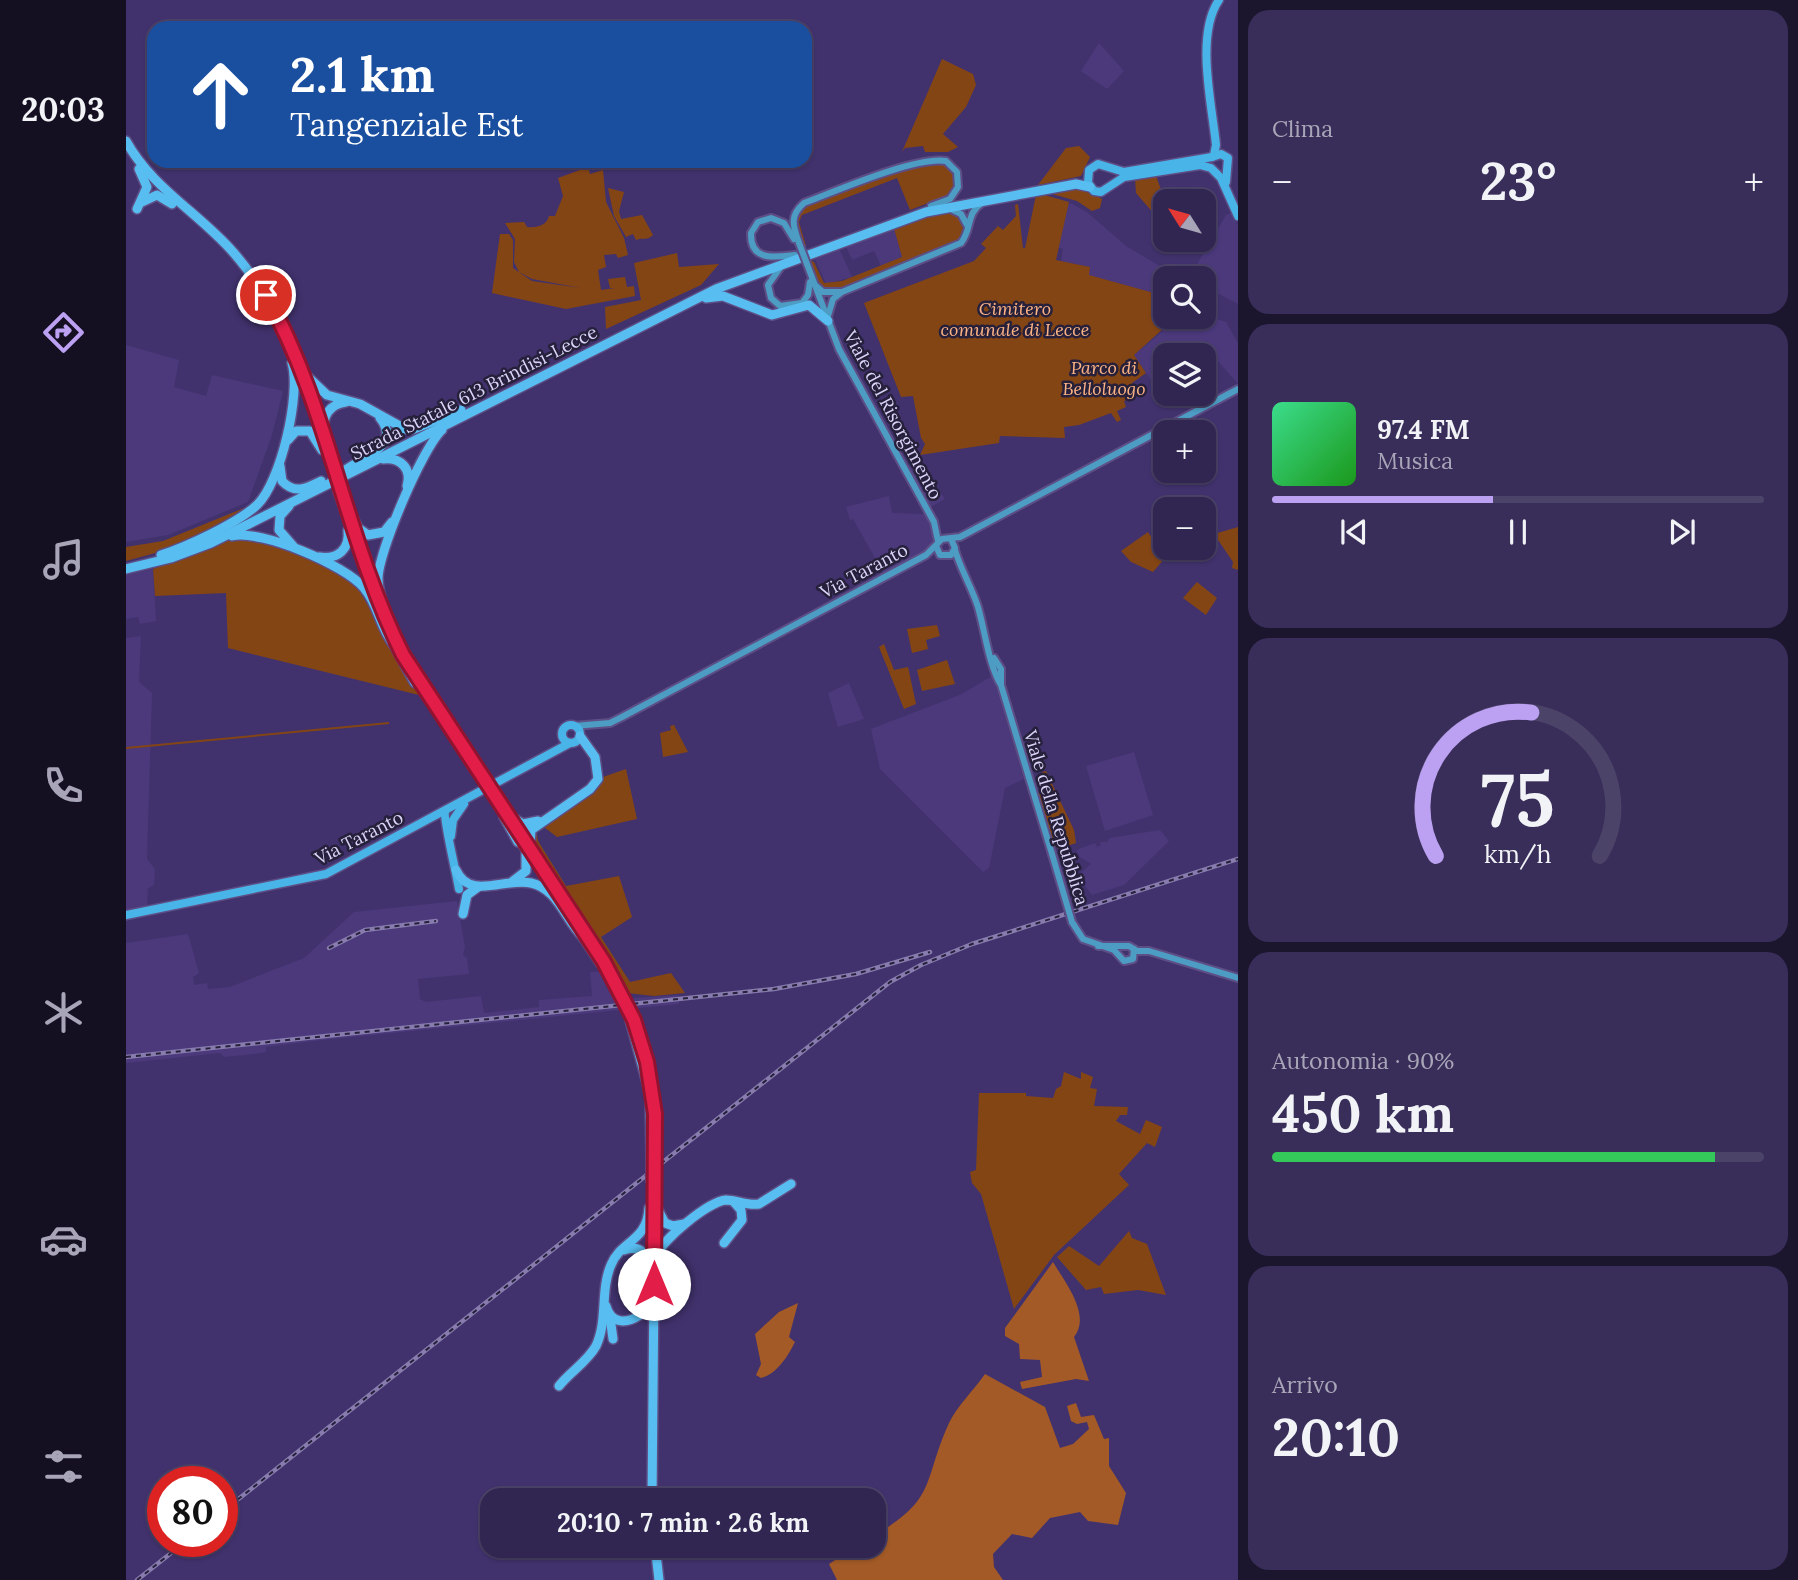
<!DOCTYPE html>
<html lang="it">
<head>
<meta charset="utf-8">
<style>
	body { margin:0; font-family:Lora,serif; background:#392e59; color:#f1f3f6; height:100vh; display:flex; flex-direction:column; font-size:26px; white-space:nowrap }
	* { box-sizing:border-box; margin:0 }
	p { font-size:23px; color:#a8a5b8 }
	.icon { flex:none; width:38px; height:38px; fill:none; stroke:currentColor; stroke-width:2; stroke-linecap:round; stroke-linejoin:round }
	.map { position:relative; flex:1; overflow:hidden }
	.drawer { display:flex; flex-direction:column; gap:10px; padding:10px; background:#1b152d; width:560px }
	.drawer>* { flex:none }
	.top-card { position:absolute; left:21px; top:21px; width:665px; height:147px; border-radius:21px; box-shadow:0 2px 5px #0004,0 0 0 2px #4c4369; background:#1a4fa0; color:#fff; overflow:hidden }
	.needle { width:46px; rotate:307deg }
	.buttons { position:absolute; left:1027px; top:189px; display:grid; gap:14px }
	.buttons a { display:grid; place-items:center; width:63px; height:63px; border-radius:14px; background:#312652; box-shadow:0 2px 5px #0004,0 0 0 2px #4c4369; font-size:35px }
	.speed { position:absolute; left:21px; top:1466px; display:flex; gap:14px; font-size:35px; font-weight:700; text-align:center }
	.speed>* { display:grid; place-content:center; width:91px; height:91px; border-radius:50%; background:#312652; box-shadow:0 2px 5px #0004,0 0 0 2px #4c4369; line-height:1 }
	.speed .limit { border:10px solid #d22; background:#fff; color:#111 }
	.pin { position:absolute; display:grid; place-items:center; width:60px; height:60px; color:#fff; margin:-30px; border:4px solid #fff; border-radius:50%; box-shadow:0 2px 7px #0007 }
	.me { position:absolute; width:77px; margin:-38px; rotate:0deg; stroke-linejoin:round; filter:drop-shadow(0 0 5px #0008) }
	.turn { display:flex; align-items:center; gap:24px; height:147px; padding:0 28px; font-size:32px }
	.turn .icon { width:91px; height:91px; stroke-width:2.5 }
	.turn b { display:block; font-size:49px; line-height:60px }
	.big { font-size:52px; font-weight:800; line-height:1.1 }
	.drawer .widget { flex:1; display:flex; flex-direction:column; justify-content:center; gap:10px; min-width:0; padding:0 24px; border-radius:21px; background:#392e59 }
	.drawer .dial { align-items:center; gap:0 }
	.dial svg { height:182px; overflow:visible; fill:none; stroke:#4c4369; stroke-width:7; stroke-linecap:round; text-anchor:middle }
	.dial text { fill:#f1f3f6; stroke:none }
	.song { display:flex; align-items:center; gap:21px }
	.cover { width:84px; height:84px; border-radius:10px; background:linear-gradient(135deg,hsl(150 70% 55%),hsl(120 70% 35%)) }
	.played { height:7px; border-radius:4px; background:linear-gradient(90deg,#bca0f2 45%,#4c4369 45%) }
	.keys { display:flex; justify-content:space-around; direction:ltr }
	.heat { display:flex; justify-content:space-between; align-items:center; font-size:38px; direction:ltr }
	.charge { height:10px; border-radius:5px; background:linear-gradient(90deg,#34c759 90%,#4c4369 0) }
	.trip { position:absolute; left:354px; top:1488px; width:406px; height:70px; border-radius:21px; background:#312652; box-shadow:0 2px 5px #0004,0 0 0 2px #4c4369; font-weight:800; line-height:70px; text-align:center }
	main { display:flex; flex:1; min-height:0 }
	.menu { display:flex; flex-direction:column; width:126px; justify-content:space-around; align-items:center; background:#140f21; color:#a8a5b8 }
	.menu .icon { width:49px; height:49px }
	.menu .active { color:#bca0f2 }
	.menu b { font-size:32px; color:#f1f3f6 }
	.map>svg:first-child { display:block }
</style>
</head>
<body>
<main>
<nav class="menu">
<b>20:03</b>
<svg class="icon active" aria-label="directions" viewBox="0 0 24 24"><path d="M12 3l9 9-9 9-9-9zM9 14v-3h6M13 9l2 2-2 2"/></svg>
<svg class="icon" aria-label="music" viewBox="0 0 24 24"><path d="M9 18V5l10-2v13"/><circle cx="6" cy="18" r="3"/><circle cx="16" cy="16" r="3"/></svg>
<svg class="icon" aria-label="phone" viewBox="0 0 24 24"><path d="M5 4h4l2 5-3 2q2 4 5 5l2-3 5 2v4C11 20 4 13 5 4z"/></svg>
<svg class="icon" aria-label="climate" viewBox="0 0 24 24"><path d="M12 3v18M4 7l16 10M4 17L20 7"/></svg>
<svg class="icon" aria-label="car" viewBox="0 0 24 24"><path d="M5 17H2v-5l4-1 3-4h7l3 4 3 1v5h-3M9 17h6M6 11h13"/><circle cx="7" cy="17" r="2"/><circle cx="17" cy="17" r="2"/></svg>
<svg class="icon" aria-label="filters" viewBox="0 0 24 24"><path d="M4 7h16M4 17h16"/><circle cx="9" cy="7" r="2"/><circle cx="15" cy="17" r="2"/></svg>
</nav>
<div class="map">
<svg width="1112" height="1580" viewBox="0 0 1112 1580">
	<rect width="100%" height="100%" fill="#41326d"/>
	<g fill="#4b397c">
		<polygon points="973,43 998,71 981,89 955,71"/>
		<polygon points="945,203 962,213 1000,246 1054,278 1040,278 1039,296 962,275 964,267 935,261 937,249 932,247 942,205"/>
		<polygon points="1105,213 1112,225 1112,304 1078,286 1078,278 1063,278 1100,215"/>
		<polygon points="768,228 776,257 755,266 748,251 726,260 720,246"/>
		<polygon points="712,246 726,277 700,284 689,259"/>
		<polygon points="1085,317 1100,322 1112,343 1112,384 1086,354 1078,362 1078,355 1040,355 1039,387 1036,383 1030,387 1008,355 1044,325 1060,318 1064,323 1070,318"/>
		<polygon points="0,345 53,360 48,387 80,396 86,375 157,391 146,435 122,502 42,535 0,542"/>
		<polygon points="793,461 819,499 803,508 780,466"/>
		<polygon points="763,496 766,513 801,514 808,526 810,540 806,548 758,574 727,519 724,520 720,507"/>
		<polygon points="27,569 30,621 14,624 12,617 0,619 0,575"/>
		<polygon points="15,636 13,682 26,693 21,859 29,869 28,885 22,888 21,907 0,911 0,638"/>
		<polygon points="864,677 868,679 898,779 879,788 863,868 857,872 754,769 745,729 836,694"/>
		<polygon points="723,683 738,719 712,727 702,693"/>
		<polygon points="1008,752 1027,815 979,831 960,766"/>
		<polygon points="1034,830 1043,841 998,885 966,895 951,876 965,864 954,857 950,850 969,843 971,847 975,845 974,842 982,842 983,838"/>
		<polygon points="331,901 339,947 337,955 341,958 343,974 292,979 294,999 300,1002 355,996 358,1013 413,1007 413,1000 466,996 464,972 477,971 492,999 553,995 553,1004 187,1041 140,1047 140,1052 136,1053 98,1057 94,1053 0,1063 0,943 62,934 73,973 67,977 68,985 81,983 82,989 104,987 178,958 228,912"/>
	</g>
	<g fill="#844515">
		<polygon points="816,59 847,74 850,85 840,107 817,134 832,147 822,152 799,152 797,146 779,148 776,152"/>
		<polygon points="953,146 964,157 955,176 912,185 940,148"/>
		<polygon points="811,162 822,165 831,178 828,193 784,210 771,178 676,215 673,222 680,246 676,248 668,222 677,206 752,178"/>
		<path d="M462 167 464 174 477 170 480 202 498 238 502 255 492 258 490 254 478 255 480 267 472 270 475 290 489 288H484L482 279 499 277 501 287 508 286 509 296 440 309 366 293 374 234H383L387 240V268L406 281 455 288 406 279 393 272 388 262 389 239 379 223 398 222 401 227C412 228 421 225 423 216H429L437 196 432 178Z"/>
		<path d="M1030 174C1033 188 1040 197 1039 210L1029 215 1010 193 1009 178Z"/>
		<polygon points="953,186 976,199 974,208 966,211 951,201 919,192"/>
		<path d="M482 188 498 192 493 211 495 219 516 215 527 235C521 241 517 237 510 240L507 234 500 237 488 216Z"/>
		<polygon points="915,194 943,202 930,260 964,267 963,275 1039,296 1040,317 1048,319 1008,355 1020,373 1006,383 1011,395 998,401 1000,407 991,411 995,420 991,422 985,413 953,425 938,427 939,438 874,436 873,443 794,455 799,444 795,438 787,396 775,397 738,303 848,261 860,248 855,244 872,226 877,230 890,216 889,205 892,204 897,248 899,248 910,195"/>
		<polygon points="817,210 830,212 839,223 834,241 707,292 692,287 680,258 688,262 698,283 716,281 776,257 767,225"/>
		<polygon points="551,253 553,267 593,264 575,285 480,329 479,307 515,300 508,263"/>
		<polygon points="123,506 55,546 0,561 0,547 37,541"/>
		<polygon points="1112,527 1112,570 1106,568 1107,562 1088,534"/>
		<polygon points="1022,532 1039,558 1027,572 1005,562 995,551"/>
		<polygon points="109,538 137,539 211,571 229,583 293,695 102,648 100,593 29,596 27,569"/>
		<polygon points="1071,582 1091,598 1080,615 1057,598"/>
		<polygon points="811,625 814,636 800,640 802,649 786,653 781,629"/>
		<polygon points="758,644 768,670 782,667 790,704 778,709 753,647"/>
		<polygon points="821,660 829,684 796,691 791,670"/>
		<polygon points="263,722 263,724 0,749 0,747"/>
		<polygon points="548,725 562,752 537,757 534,733 545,730 544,726"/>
		<polygon points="500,769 511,819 431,837 414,824 465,792 477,777"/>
		<polygon points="920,771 948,830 950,843 933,849 926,844 912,793 921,789 916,772"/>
		<polygon points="410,827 412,841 440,886 493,876 506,917 475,937 504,982 545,973 559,993 528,996 501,993 489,970 408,846"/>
		<polygon points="938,1072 955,1079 955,1072 967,1077 964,1088 971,1089 968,1106 1002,1107 1001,1115 994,1115 990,1121 1014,1134 1020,1120 1036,1127 1029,1147 1021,1143 993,1174 1003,1185 928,1255 888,1309 855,1194 846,1183 844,1172 850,1170 853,1093 900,1093 900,1096 927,1098 930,1089 935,1086"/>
		<polygon points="1003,1231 1006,1238 1021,1244 1040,1295 1012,1290 978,1294 975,1287 960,1290 931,1257 943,1246 973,1266"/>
	</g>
	<g fill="#a35a26">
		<path d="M927 1262C938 1281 966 1315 948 1337L963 1381 950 1379 896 1389 894 1382 916 1377 914 1360 894 1359 893 1344 879 1336V1328Z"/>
		<path d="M672 1303 663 1337 669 1342C662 1356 651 1374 635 1378L630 1375 635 1364 629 1334 653 1312Z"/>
		<path d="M859 1374 919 1407 934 1448 947 1444 963 1429 961 1422 951 1424 945 1421 941 1406 950 1403 955 1417 968 1415 978 1439 983 1438V1466L1000 1493 992 1525 962 1521 954 1512 924 1518 906 1538 886 1534 867 1554 868 1567 877 1580H711L703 1564 729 1547 747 1545V1536C812 1499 796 1483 823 1423 831 1406 848 1390 859 1374Z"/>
	</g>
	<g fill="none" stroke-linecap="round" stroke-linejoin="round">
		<g stroke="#5d4f86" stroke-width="10">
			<g id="secondary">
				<polyline points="825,209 835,214 841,225"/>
				<path d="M668 239 658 223 645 218 632 222 625 233C624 262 649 257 669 255"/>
				<path d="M673 243C667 226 663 216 678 203 710 191 790 156 820 161L831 172 832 187 824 199 805 206"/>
				<polyline points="681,264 713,349 808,522 812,541"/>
				<polyline points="654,268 642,285 645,298 654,306 676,303 682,295 684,282"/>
				<polyline points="689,285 697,292 714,292"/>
				<path d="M702 316 707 299 716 292 835 243C846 230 840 213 856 203"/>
				<polyline points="810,546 814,555 825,555 829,548 825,539"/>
				<path d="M829 550C835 570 846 588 852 607 859 631 863 666 875 685L926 854"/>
				<polyline points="868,658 875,669 875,683"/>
				<polyline points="448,726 484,723 496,717 800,555 816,539 834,537 1112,389"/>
				<polyline points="946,922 957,939 988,950 998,961 1007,959 1008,949"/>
				<polyline points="972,946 1003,946 1011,951 1023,951 1112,978"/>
			</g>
		</g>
		<g stroke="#5d4f86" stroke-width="11">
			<g id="primary">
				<path d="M1088 155 1090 145C1086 104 1069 35 1093 0"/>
				<polyline points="1086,157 998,172 972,164 963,170 962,183 968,191 975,192 998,177 1074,165 1085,168 1095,178 1112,216"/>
				<polyline points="1086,157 1095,154 1102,158 1100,182"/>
				<circle cx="445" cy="734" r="9"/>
				<path d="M319 812C317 818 331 876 333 889"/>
				<polyline points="325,836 327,820 338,804"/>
				<polyline points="0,915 200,874 444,743"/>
			</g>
		</g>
		<g stroke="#5d4f86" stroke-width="12">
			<g id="trunk">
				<path d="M0 141C26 188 73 213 107 252 159 311 181 386 204 459"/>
				<polyline points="16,202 31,195 46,204"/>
				<polyline points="11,209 21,187 13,169"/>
				<polyline points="580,298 597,296 646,315 683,305 702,321"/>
				<polyline points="180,375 201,395 234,404 279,429 288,429 335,410"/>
				<path d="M198 431C196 416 204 404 220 402"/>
				<polyline points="162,440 170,431 184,431 196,450"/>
				<path d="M257 459C275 457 286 469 281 486"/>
				<path d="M154 466 156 481C169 495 181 488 195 481"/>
				<path d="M221 469C238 457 276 445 254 418"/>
				<polyline points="212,491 248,596"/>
				<polyline points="163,506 154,516 153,530 167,546"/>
				<polyline points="224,512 232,528 242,535 258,532 266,522"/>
				<path d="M106 536C135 529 219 565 238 588 252 604 254 628 268 645"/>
				<path d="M35 555C60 547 112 523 131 505 155 482 175 394 166 363"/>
				<path d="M193 557C212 560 224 549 222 530"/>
				<polyline points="0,569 45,558 85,543 590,289 800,212 950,184 964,187"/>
				<path d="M266 631C262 614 252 598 252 579 252 552 297 447 316 430"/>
				<polyline points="266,641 289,683"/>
				<polyline points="384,816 397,824 412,821"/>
				<polyline points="378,817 392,842"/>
				<polyline points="391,836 405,857"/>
				<path d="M330 870C344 901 379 877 405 883 433 889 439 921 458 938"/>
				<polyline points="419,873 439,902"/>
				<polyline points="422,877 404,845 405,830 464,789 472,779 469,757 454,736"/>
				<polyline points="387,881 400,871 400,854"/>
				<polyline points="337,914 341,895 352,887"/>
				<polyline points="455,934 475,964"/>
				<polyline points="504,1020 524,1094 525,1155"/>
				<polyline points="531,1208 539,1223 547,1226 558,1224"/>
				<polyline points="598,1243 616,1220 615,1210 608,1202"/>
				<path d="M498 1250C516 1244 523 1256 523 1272"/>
				<path d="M531 1255C536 1240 583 1201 600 1200 611 1200 621 1206 633 1204L665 1184"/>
				<path d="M480 1306C485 1324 500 1324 514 1315"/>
				<polyline points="484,1317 487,1339"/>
				<path d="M433 1386C444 1372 461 1362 470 1346 482 1321 474 1290 485 1265 495 1240 521 1242 523 1208"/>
				<polyline points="526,1500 529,1177"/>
				<polyline points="529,1545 533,1580"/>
			</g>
		</g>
		<use href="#secondary" stroke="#4c9cc3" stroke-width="6"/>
		<use href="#primary" stroke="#49b4e8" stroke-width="8"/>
		<use href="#trunk" stroke="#58bef1" stroke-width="9"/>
		<g stroke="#877cad" stroke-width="4.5">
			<g id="rail">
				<polyline points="203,948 239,930 310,921"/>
				<polyline points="0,1057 648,989 730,974 804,952"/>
				<polyline points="96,1512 764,982 795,965 846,944 1112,859"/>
				<polyline points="11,1580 59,1542"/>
			</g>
		</g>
		<use href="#rail" stroke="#26203b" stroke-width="2" stroke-dasharray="5" stroke-linecap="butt"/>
		<g stroke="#5d4f86" stroke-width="10" stroke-linecap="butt">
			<g id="secondary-bridge">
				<polyline points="673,243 681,264"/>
				<polyline points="926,854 946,922"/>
			</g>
		</g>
		<g stroke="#5d4f86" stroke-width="12" stroke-linecap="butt">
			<g id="trunk-bridge">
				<polyline points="204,459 215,490"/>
				<polyline points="292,681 394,833"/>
				<polyline points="478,962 508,1020"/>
				<polyline points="525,1183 525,1155"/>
			</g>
		</g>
		<use href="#secondary-bridge" stroke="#4c9cc3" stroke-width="6"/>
		<use href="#trunk-bridge" stroke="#58bef1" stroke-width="9"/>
	</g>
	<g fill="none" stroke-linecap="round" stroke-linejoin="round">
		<g stroke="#92132f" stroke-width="18">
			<path id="route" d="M140 295C203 407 219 540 277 655L478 962 508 1020 521 1062 529 1114 528 1284"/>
		</g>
		<use href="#route" stroke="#e11d48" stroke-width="12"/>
	</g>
	<g text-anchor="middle" stroke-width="5" stroke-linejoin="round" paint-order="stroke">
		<g font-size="18" font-style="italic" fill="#fcb385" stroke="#26203b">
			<text x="889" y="315">Cimitero<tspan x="889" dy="21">comunale di Lecce</tspan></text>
			<text x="978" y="374">Parco di<tspan x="978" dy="21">Belloluogo</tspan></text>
		</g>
		<g font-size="18" fill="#dad4f8" stroke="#26203b">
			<text transform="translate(348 393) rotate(-27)" y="6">Strada Statale 613 Brindisi-Lecce</text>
			<text transform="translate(767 415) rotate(62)" y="6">Viale del Risorgimento</text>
			<text transform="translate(738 571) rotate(-28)" y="6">Via Taranto</text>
			<text transform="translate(930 818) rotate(73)" y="6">Viale della Repubblica</text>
			<text transform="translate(233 838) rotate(-27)" y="6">Via Taranto</text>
		</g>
	</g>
</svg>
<div class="buttons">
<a><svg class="needle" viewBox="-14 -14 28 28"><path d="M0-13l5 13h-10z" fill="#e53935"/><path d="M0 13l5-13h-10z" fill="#a8a5b8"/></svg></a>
<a><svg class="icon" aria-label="search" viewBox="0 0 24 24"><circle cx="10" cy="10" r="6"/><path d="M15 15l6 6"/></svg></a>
<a><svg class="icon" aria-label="layers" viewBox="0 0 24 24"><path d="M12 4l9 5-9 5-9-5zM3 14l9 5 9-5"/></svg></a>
<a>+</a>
<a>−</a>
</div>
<div class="speed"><div class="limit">80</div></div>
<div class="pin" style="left:140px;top:295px;background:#d93025"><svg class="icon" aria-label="arrive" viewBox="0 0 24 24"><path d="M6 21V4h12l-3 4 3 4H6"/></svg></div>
<svg class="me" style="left:528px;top:1284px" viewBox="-20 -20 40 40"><circle r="19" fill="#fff"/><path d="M0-13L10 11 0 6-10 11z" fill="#e11d48"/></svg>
<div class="trip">20:10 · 7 min · 2.6 km</div>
<div class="top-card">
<div class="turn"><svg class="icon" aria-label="ahead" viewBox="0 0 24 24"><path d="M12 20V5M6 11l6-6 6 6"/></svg><div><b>2.1 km</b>Tangenziale Est</div></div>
</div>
</div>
<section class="drawer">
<div class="widget"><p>Clima</p>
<div class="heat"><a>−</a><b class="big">23°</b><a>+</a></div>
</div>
<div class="widget">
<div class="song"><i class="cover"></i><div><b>97.4 FM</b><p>Musica</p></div></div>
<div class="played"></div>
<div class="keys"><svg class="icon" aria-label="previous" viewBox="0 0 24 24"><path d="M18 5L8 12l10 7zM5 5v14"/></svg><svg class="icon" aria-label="pause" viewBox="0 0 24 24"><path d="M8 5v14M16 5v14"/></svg><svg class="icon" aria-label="next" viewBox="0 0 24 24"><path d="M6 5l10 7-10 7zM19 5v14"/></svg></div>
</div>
<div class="widget dial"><svg viewBox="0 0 100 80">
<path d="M14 69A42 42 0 1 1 86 69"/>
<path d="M14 69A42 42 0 0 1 56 6" stroke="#bca0f2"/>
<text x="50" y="56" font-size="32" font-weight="700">75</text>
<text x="50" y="72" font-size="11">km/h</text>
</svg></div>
<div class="widget"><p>Autonomia · 90%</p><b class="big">450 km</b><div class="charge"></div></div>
<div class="widget"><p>Arrivo</p><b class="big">20:10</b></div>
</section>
</main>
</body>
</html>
